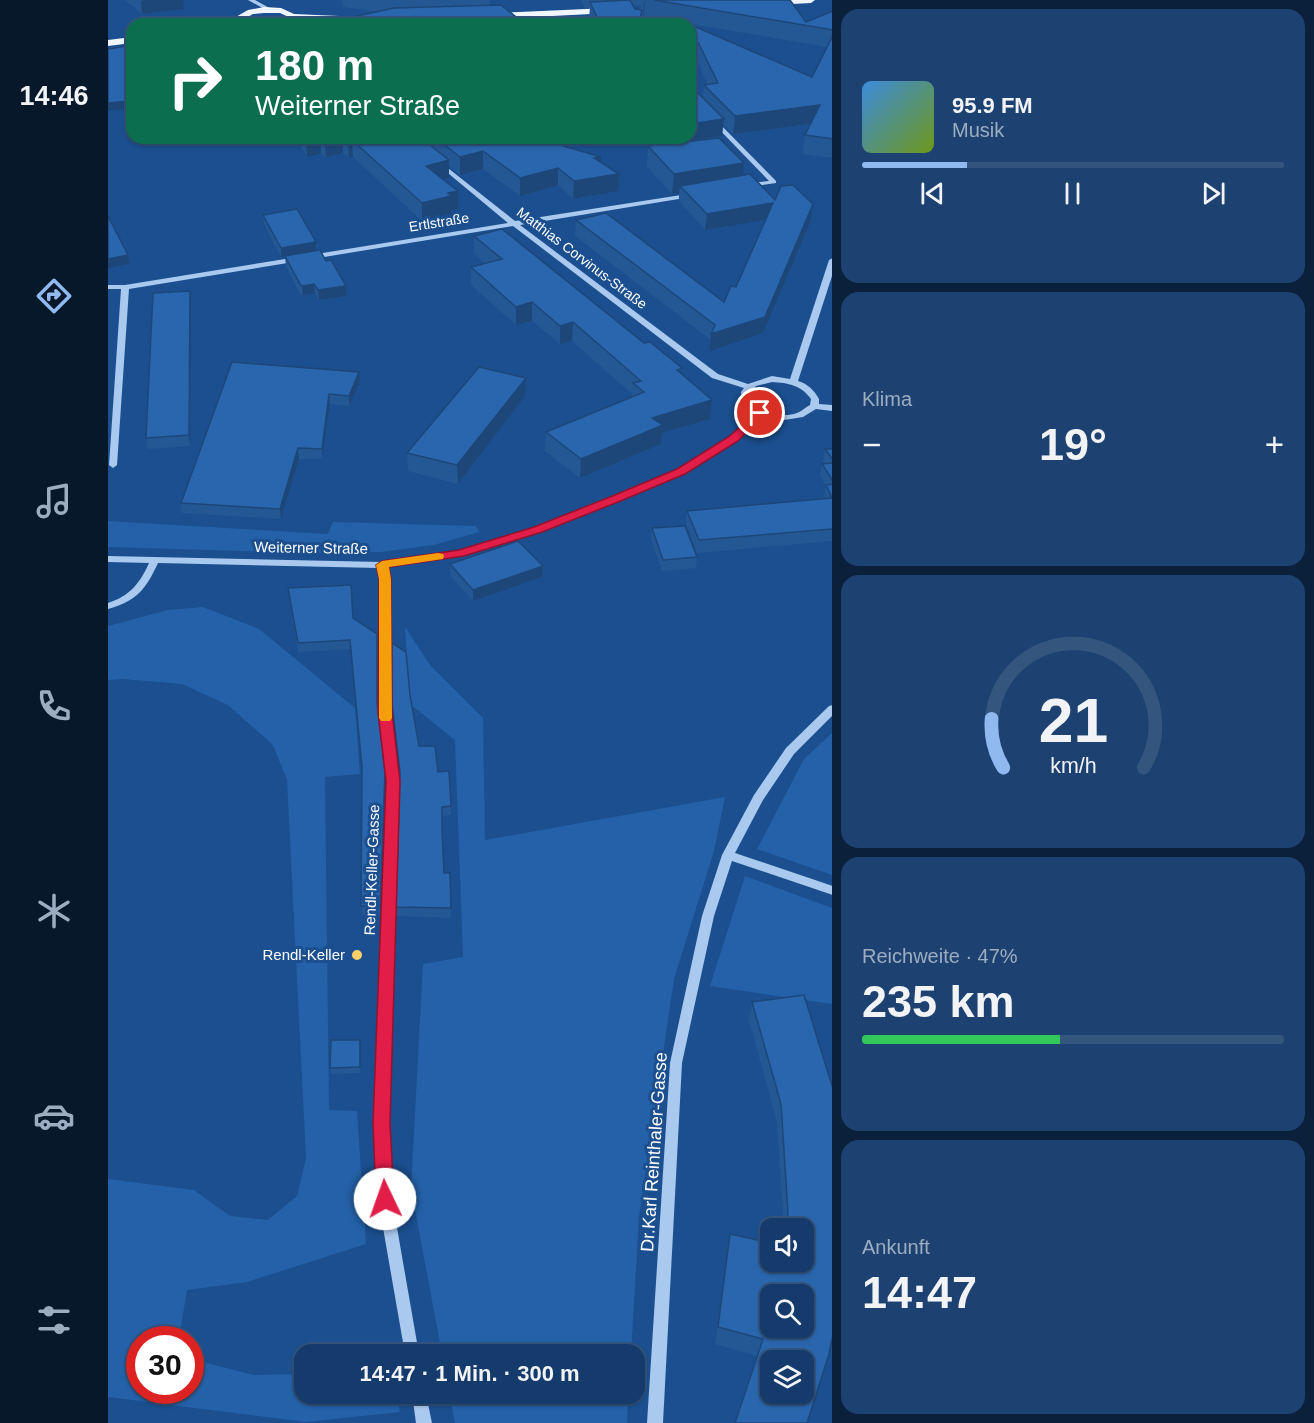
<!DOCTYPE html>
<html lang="de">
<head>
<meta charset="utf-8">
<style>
	body { margin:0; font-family:Arial,sans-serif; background:#1d4271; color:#f1f3f6; height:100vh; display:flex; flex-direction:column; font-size:22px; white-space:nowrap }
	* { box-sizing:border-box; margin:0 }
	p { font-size:20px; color:#9dadc1 }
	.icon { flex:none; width:33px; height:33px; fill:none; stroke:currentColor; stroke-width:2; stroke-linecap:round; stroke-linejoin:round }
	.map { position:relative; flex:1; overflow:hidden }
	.details { display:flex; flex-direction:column; gap:9px; padding:9px; background:#0b203b; width:482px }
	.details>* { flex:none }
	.banner { position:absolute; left:18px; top:18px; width:570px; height:126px; border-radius:18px; box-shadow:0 2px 4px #0004,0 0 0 2px #33557e; background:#0b6e4f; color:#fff; overflow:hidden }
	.fabs { position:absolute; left:652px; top:1218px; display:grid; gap:12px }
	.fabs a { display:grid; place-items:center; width:54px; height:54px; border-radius:12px; background:#143b6b; box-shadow:0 2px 4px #0004,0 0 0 2px #33557e; font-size:30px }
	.speed { position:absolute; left:18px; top:1326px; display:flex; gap:12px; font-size:30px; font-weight:700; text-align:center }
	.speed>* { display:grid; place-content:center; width:78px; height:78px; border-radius:50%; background:#143b6b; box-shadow:0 2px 4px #0004,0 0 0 2px #33557e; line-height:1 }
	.speed .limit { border:9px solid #d22; background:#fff; color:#111 }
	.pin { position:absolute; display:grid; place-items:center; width:51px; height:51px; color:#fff; margin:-26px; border:3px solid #fff; border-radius:50%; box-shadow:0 2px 6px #0007 }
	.me { position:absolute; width:66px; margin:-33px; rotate:357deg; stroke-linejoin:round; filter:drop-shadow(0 0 4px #0008) }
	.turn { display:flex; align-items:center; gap:21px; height:126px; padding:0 30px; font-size:27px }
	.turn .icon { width:78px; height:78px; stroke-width:2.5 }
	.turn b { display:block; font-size:42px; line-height:51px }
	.big { font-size:45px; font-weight:700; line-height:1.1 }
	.details .tile { flex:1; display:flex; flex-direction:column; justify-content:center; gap:9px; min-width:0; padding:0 21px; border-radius:18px; background:#1d4271 }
	.details .dial { align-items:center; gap:0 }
	.dial svg { height:156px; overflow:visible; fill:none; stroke:#33557e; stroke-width:7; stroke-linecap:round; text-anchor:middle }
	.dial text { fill:#f1f3f6; stroke:none }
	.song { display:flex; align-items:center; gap:18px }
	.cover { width:72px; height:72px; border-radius:9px; background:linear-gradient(135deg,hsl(210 70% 55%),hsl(80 70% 35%)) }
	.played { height:6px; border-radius:3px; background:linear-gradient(90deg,#90b9f0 25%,#33557e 25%) }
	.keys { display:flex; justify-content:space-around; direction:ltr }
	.heat { display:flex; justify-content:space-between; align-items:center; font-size:33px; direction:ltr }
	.charge { height:9px; border-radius:4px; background:linear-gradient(90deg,#34c759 47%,#33557e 0) }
	.trip { position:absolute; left:186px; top:1344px; width:351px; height:60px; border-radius:18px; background:#143b6b; box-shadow:0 2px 4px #0004,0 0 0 2px #33557e; font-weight:700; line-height:60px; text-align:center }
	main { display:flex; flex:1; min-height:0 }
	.tab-bar { display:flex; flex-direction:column; width:108px; justify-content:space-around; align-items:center; background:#08182b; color:#9dadc1 }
	.tab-bar .icon { width:42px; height:42px }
	.tab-bar .selected { color:#90b9f0 }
	.tab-bar b { font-size:27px; color:#f1f3f6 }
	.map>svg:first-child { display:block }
</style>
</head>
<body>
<main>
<nav class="tab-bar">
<b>14:46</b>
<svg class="icon selected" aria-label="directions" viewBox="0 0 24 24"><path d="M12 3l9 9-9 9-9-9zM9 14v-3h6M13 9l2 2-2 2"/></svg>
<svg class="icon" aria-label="music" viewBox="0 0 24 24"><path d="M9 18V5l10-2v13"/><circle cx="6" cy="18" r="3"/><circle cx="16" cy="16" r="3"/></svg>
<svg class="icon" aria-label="phone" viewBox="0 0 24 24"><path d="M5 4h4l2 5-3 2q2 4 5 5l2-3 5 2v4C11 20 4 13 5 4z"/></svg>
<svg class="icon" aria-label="climate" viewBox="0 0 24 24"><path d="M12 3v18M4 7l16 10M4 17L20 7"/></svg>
<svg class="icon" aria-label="car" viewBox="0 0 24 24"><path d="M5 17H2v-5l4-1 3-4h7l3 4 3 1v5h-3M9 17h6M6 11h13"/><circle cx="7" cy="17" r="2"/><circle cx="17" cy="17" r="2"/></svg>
<svg class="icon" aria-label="filters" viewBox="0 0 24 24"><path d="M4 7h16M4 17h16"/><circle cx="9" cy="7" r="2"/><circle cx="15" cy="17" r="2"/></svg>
</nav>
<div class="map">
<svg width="725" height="1423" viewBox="0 0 725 1423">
	<rect width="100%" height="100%" fill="#1b4f8f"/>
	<g fill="#2461a8">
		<polygon points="0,521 220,534 225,522 368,526 371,532 326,545 273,552 202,553 0,547"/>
		<polygon points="95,607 151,629 247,708 252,774 217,777 221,1110 249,1111 258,1244 139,1282 79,1290 71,1339 32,1340 32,1390 82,1390 83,1359 146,1375 196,1374 196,1394 288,1394 292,1412 198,1422 0,1397 0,1179 86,1190 122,1216 160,1220 189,1196 198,1158 179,780 165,745 120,705 74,684 14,679 0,680 0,626 60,610"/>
		<polygon points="297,627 322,665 375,718 377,840 617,797 606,851 566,979 531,1217 523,1354 334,1354 303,1188 315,964 355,957 347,740 302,704"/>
		<polygon points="724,733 724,875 649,849 696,759"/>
		<polygon points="637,876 724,908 724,1004 602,986"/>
		<polygon points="341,1394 520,1394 519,1423 347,1423"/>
	</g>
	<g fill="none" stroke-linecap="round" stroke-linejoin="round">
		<g fill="#a9c9ee" fill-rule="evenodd">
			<polygon points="140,0 147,0 165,10 160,11"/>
			<polygon points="603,119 607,119 668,181 668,183 634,188 634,184 661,181 603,121"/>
			<path d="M331 161 407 221 586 193 587 195 583 197 412 225 610 374 640 384 664 376 682 379 721 260 725 258V273L690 381C700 384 706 390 711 399V404L725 405V411L708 409 695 417 676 420 654 416 629 440 576 473 433 531 352 556 279 567 282 579V712L290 781 280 1123 284 1199 311 1354H297L270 1199 266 1123 280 781 272 712V579L270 568 50 563C38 589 29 601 0 609V603C22 596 32 583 41 563L0 562V556L274 562 351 550 427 527 570 469 623 436 648 413 634 401 633 392 636 388 604 378 405 226 21 289 9 465 5 468 1 465 13 289H0V285H17L400 223 329 164V162ZM664 382C680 383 693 385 703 399L702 405C698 407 694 411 689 413 673 419 644 412 641 393L648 386Z"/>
			<polygon points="725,705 725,715 686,754 655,800 627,853 725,886 725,895 624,861 606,916 574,1063 555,1423 539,1423 562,1063 594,916 614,855 646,795 678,748 721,706"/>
			<polygon points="304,1394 318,1394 324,1423 308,1423"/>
		</g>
		<g fill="#f0f6ff" fill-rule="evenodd">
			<polygon points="662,0 707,0 703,3 664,5 660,2"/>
			<polygon points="156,7 173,8 186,14 254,17 258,20 254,23 185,19 172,13 156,13 145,14 129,23 105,24 126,18 140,10"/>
			<polygon points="500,8 503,9 503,13 386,19 382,16 386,13"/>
			<polygon points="24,37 24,43 0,46 0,40"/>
		</g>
	</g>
	<g fill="#245895" fill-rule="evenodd">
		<polygon points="17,0 75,0 76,9 34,14"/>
		<polygon points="233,0 382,0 382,5 268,12 235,7"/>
		<path d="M473 0H682L698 22 725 11V154L723 158 695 154 697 135 703 124 625 134 615 124 614 136 564 143 559 138H582L595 98 596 85H600L582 45V25L704 77 719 47 536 16 535 20 534 18 533 24H484L481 18 482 8 477 9ZM533 5 532 10 527 9 525 6Z"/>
		<polygon points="188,138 428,138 493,162 510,191 465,199 450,185 412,196 375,169 352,175 341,165 341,178 335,179 350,191 350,209 343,210 343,214 314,221 245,157 241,158 235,153 218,157 213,154 199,157"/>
		<polygon points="540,146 636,163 634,176 667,200 705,204 703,220 655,333 602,351 603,340 467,236 468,220 616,302 628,287 657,220 597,230 571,201 571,193 564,194 539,167"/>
		<polygon points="155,215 208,242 208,251 238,296 211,300 207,294 195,295 192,294 178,266 177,257 173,257 156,224"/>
		<polygon points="366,236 574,374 604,400 602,419 554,433 553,444 472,478 437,451 438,432 524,397 524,394 464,341 452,344 424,321 408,325 363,285 363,267 377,263 366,254"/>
		<polygon points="82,291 83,301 82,446 39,449 38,438"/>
		<polygon points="251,372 252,382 241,406 222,404 214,459 191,459 173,519 74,513 73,503"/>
		<polygon points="418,378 417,396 350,484 300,471 299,453"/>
		<polygon points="717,449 725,449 725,541 589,553 578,523 579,511 717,499 716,497 718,486 712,476 714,464 717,464 715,461"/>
		<polygon points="544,528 589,557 588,568 554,571 543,539"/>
		<polygon points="342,564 434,577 365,601 342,575"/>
		<polygon points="180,588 245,618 270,707 278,781 272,915 254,915 254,771 243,649 190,652"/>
		<polygon points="302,695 311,746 330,772 341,771 343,815 334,816 334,833 336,873 342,873 343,918 288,916 292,777 284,703"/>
		<polygon points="696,995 721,1354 700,1423 627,1423 649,1356 607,1344 622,1234 663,1262 696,1228 676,1228 669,1122 641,1020 644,1002"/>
		<polygon points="252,1040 252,1073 223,1074 222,1068"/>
	</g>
	<g fill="#1d4779">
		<polygon points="37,0 75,0 76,9 34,14 33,1"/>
		<polygon points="537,0 536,16 535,20 536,3"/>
		<polygon points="534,10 533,24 530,24 531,22"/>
		<polygon points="24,101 24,109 0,111 0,103"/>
		<polygon points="712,105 709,123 625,134 627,116"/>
		<polygon points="616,119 614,136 564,143 564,138 582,138 582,124"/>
		<polygon points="206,138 213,138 213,154 199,157 198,140"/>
		<polygon points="225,138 234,138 235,153 218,157 217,140"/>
		<polygon points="244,140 245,157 241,158 240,141"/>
		<polygon points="375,151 375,169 352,175 352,157"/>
		<polygon points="493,157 492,174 486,158"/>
		<polygon points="341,160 341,178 319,183 318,166"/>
		<polygon points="636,163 634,183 572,186 571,193 564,194 566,174"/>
		<polygon points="450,168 450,185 412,196 412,178"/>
		<polygon points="511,174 510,191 465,199 466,181"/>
		<polygon points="350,191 350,209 343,210 343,214 314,221 314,203 340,193"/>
		<polygon points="665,203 663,219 597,230 599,214"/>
		<polygon points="705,204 703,220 655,333 602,351 603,334"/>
		<polygon points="208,242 208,252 173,257 173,248"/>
		<polygon points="20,255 21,264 0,268 0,259"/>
		<polygon points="206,284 207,294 195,295 194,286"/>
		<polygon points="238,286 238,296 211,300 210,290"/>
		<polygon points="82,291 83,301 82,446 81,435"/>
		<polygon points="424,302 424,321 408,325 408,307"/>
		<polygon points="465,322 464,341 452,344 452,326"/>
		<polygon points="251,372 252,382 241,406 241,396"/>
		<polygon points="418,378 417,396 350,484 349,465"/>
		<polygon points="221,394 222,404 214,459 214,449"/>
		<polygon points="604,400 602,419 554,433 553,444 472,478 473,459 544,418"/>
		<polygon points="190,448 191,459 173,519 172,509"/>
		<polygon points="435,566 434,577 365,601 365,590"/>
		<polygon points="277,772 278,781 272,915 272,906"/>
		<polygon points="721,1354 700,1423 699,1423"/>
	</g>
	<g fill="#2a66ad" stroke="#1d4779" stroke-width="1.5" fill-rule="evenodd">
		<polygon points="522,0 527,9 534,10 531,22 519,22 519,24 492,24 482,2"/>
		<polygon points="546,0 682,0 698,22 725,11 725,30"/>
		<polygon points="393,5 417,24 213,24 286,8"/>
		<polygon points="138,20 143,24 107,24"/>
		<polygon points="581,24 704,77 725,35 725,139 697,135 712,105 627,116 596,85 610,83"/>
		<polygon points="18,46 24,57 24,101 0,103 0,49"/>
		<polygon points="585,88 616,119 582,124 582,89"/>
		<polygon points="214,138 225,138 217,140"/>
		<polygon points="237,138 313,138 341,160 318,166 350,191 340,193 343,196 314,203 244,140 240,141"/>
		<polygon points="328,138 428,138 493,157 486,158 511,174 466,181 450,168 412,178 375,151 352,157"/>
		<polygon points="611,138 636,163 566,174 540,146"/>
		<polygon points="642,174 667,200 673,186 685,185 705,204 657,317 603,334 607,325 468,220 498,213 616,302 623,286 628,287 665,203 599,214 572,186"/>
		<polygon points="189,209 208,242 173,248 155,215"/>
		<polygon points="0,216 20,255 0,259"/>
		<polygon points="394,229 536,343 542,342 574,368 569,370 604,400 544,418 555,425 473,459 438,432 536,392 525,383 533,381 465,322 452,326 424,302 408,307 363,267 394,259 366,236"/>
		<polygon points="212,250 218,261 223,260 238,286 210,290 206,284 194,286 192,284 177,256"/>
		<polygon points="82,291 81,435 38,438 45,293"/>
		<polygon points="124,362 251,372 241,396 221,394 214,449 190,448 172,509 73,503"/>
		<polygon points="371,367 418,378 349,465 299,453"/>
		<polygon points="717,449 725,449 725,460"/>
		<polygon points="725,463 725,481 714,464"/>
		<polygon points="725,484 725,529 591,540 579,511 724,498 718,485"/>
		<polygon points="577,526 589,557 555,560 544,528"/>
		<polygon points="410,541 435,566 365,590 342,564"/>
		<polygon points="243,585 245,618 269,634 269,703 277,772 272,906 253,906 254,767 242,640 190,643 180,588"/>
		<polygon points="284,643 298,652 302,695 311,746 327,746 330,772 341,771 343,806 334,807 334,829 336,873 342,873 343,908 288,907 292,772 284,703"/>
		<path d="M696 995 725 1089V1334L721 1354 699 1423H627L655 1339 610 1327 622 1234 663 1243V1262H696V1228H677L680 1213 673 1104 644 1002ZM663 1294H696V1328H663ZM663 1360H696V1394H663Z"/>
		<polygon points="223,1040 252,1040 252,1067 222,1068"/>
	</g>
	<polygon fill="#e11d48" stroke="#92132f" stroke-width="1.5" points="652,410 656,411 656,415 630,441 577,474 510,502 434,532 356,556 281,567 283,579 284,712 292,781 282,1123 286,1199 283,1204 277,1206 271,1204 268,1199 265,1123 278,781 270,712 271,579 268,565 274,561 351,550 426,527 502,497 569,469 622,436 648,411"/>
	<polygon fill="#f59e0b" points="330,553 335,554 336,556 335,559 281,567 283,579 284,718 282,721 273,721 271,718 271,579 268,565 274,561"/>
	<circle fill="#ffd166" stroke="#1b4f8f" stroke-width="2" cx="249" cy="955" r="6"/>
	<g text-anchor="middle" stroke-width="6" stroke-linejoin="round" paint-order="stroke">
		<g font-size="14" fill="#fff" stroke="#1b4f8f">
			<text transform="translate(331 222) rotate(-9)" y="5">Ertlstraße</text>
			<text transform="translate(474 258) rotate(37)" y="5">Matthias Corvinus-Straße</text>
		</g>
		<g font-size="15" fill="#fff" stroke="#1b4f8f">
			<text transform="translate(203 548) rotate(1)" y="5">Weiterner Straße</text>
			<text transform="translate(264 870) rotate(-88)" y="5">Rendl-Keller-Gasse</text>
		</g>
		<g font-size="15" fill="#fff" stroke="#1b4f8f" text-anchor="end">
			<text x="237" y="960">Rendl-Keller</text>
		</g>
		<g font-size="18" fill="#fff" stroke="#1b4f8f">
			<text transform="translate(546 1152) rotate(-86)" y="6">Dr.Karl Reinthaler-Gasse</text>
		</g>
	</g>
</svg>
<div class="fabs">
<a><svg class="icon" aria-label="sound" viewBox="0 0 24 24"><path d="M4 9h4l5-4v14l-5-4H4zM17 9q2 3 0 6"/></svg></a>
<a><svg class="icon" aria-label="search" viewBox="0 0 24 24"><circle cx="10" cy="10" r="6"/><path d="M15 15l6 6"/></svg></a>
<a><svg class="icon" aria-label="layers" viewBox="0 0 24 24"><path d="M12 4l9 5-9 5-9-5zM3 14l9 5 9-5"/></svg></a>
</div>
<div class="speed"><div class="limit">30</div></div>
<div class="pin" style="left:652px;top:413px;background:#d93025"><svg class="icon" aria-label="arrive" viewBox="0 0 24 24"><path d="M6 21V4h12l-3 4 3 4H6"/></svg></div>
<svg class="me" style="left:277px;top:1199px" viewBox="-20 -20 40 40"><circle r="19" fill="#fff"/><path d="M0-13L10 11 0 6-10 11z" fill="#e11d48"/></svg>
<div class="trip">14:47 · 1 Min. · 300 m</div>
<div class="banner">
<div class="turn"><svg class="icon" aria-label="right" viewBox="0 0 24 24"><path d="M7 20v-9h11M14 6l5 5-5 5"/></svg><div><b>180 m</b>Weiterner Straße</div></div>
</div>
</div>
<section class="details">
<div class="tile">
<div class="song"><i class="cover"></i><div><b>95.9 FM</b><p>Musik</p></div></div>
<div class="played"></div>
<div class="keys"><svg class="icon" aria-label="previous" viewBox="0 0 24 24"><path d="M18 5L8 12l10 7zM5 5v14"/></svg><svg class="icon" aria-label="pause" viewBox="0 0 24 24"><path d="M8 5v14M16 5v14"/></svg><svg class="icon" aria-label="next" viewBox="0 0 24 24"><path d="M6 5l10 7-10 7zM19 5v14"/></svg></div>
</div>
<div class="tile"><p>Klima</p>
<div class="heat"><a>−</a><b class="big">19°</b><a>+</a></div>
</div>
<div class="tile dial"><svg viewBox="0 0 100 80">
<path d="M14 69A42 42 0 1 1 86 69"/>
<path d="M14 69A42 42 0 0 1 8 44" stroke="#90b9f0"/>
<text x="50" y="56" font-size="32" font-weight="700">21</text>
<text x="50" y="72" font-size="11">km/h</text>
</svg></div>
<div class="tile"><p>Reichweite · 47%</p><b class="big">235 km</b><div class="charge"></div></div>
<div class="tile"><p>Ankunft</p><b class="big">14:47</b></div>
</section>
</main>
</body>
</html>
